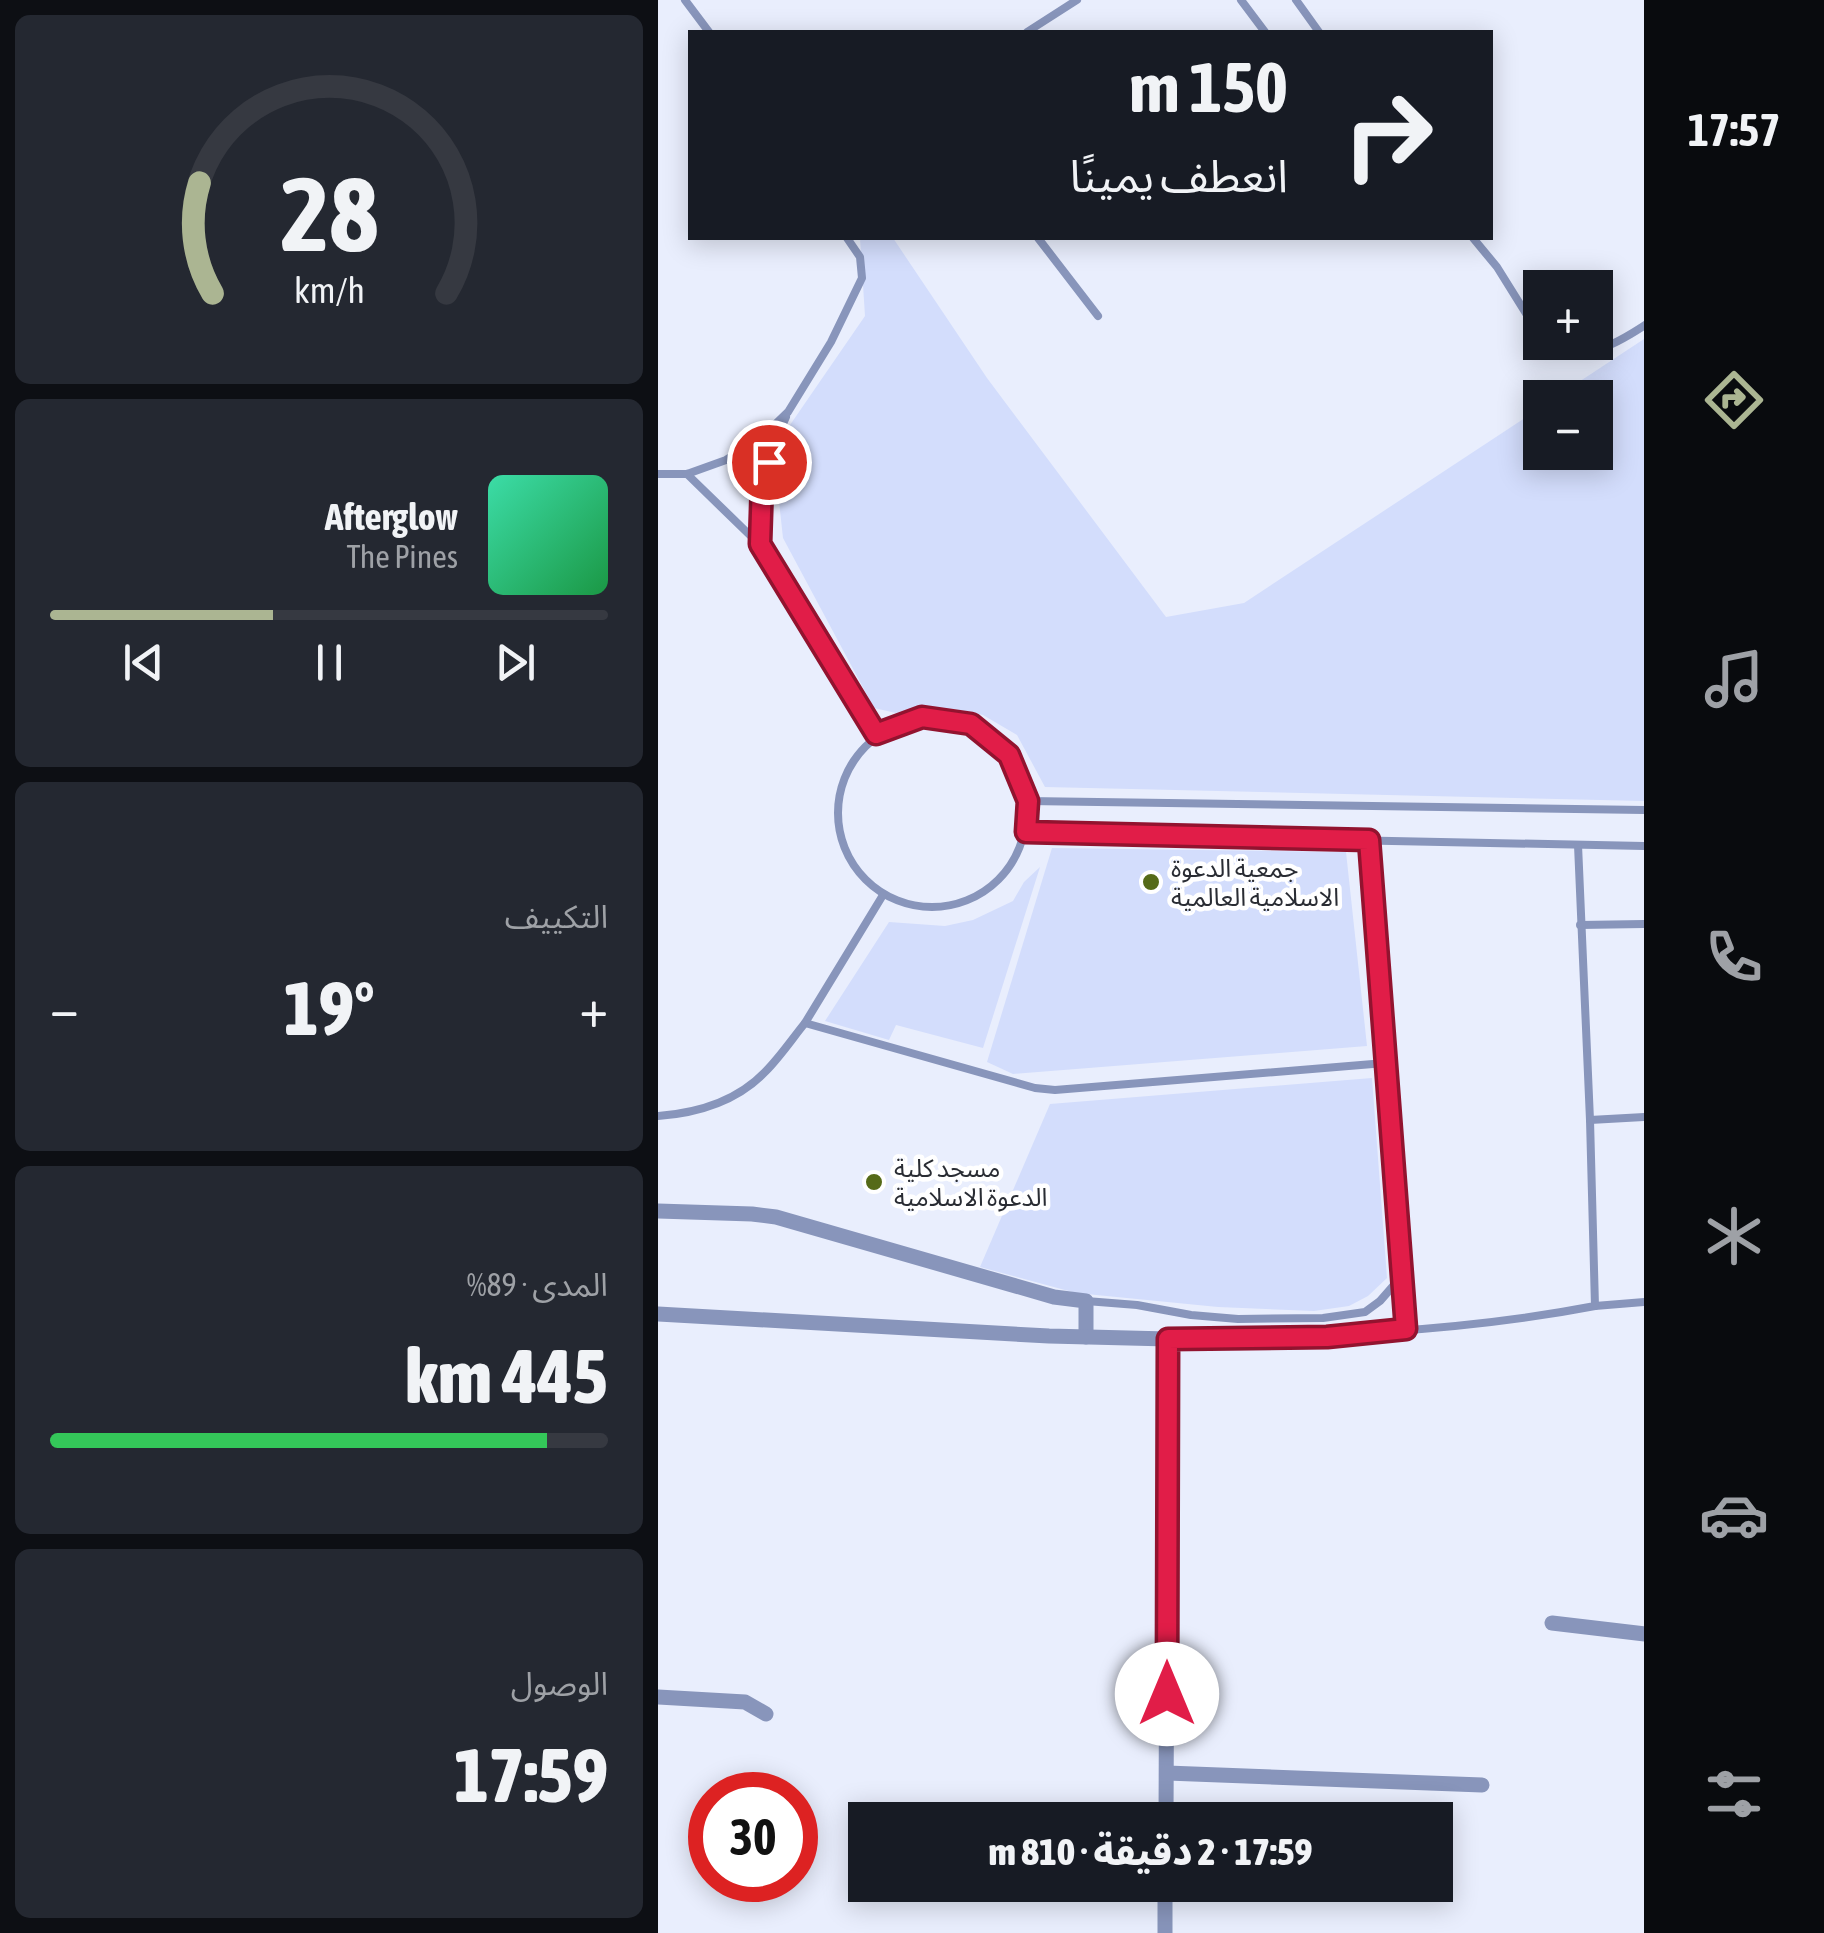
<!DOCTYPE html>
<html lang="ar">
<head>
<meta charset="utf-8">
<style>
	body { margin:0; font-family:"Asap Condensed","Noto Sans Arabic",sans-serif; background:#242831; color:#f1f3f6; direction:rtl; height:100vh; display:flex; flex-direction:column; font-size:38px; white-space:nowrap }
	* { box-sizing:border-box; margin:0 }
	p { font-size:32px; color:#9ea1a6 }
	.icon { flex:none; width:55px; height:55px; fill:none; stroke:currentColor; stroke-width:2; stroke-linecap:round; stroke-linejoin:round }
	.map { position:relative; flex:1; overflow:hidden; direction:ltr }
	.sheet { display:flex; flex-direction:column; gap:15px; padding:15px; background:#0d0f14; width:658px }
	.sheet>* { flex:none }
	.banner { position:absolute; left:30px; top:30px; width:805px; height:210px; border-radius:0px; box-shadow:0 5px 25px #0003; direction:rtl; background:#171b24; color:#f1f3f6; overflow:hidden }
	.tools { position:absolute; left:865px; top:270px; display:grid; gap:20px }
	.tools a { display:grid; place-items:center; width:90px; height:90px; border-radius:0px; background:#171b24; box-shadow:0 5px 25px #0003; font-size:50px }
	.speed { position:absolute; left:30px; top:1772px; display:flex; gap:20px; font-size:50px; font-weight:700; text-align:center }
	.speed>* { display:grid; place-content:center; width:130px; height:130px; border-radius:50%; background:#171b24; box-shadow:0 5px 25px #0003; line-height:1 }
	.speed .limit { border:15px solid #d22; background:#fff; color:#111 }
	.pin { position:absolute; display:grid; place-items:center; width:85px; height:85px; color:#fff; margin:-42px; border:5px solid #fff; border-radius:50%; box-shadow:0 2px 10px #0007 }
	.me { position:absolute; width:110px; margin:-55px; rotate:0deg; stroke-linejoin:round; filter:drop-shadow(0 0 8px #0008) }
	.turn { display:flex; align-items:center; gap:35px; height:210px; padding:0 40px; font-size:45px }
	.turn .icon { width:130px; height:130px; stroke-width:2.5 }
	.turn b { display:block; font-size:70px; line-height:85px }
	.big { font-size:75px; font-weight:800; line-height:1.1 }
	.sheet .card { flex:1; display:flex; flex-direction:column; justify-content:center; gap:15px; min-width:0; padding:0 35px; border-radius:15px; background:#242831 }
	.sheet .dial { align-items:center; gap:0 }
	.dial svg { height:260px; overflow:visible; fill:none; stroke:#363941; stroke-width:7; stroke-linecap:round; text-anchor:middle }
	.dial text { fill:#f1f3f6; stroke:none }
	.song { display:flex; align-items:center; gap:30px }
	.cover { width:120px; height:120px; border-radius:15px; background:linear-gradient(135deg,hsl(160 70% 55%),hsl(140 70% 35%)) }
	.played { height:10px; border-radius:5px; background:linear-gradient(90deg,#abb592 40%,#363941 40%) }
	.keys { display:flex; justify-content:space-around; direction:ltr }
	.heat { display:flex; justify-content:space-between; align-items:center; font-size:55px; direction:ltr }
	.charge { height:15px; border-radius:8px; background:linear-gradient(90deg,#34c759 89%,#363941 0) }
	.trip { position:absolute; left:190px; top:1802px; width:605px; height:100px; border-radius:0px; background:#171b24; box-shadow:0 5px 25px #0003; font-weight:800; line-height:100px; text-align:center; direction:rtl }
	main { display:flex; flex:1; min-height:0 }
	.menu { display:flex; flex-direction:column; width:180px; justify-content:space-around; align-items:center; background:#090b0e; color:#9ea1a6 }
	.menu .icon { width:70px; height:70px }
	.menu .selected { color:#abb592 }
	.menu b { font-size:45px; color:#f1f3f6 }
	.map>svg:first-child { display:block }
</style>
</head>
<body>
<main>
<nav class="menu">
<b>17:57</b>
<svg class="icon selected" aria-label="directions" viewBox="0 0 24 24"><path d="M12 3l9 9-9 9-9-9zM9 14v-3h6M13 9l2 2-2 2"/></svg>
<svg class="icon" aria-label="music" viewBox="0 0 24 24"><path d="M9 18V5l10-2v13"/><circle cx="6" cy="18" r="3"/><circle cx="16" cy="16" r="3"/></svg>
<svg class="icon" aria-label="phone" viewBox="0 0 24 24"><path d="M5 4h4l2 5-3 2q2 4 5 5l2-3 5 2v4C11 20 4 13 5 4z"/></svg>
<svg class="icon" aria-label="climate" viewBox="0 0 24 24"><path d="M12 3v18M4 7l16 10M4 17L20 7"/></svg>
<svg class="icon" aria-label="car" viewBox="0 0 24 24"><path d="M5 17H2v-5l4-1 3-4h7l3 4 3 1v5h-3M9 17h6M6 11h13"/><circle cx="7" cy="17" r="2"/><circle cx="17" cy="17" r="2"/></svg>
<svg class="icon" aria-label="filters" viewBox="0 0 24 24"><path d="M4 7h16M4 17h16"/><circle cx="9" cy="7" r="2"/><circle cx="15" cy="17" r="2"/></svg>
</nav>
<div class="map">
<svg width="987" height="1933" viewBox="0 0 987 1933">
	<rect width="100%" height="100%" fill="#e9eefd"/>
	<g fill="#d3ddfc">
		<polygon points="202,238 235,238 329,378 508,617 586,603 882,408 882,452 938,452 938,398 898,397 986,339 986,801 387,787 359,735 325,715 296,709 238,713 216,708 125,538 120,492 132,425 207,316"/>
		<polygon points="394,848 688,852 709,1046 355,1074 329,1062"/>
		<polygon points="382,867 325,1048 238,1025 231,1040 167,1021 231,922 287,926 315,920 355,901 366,882"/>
		<polygon points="714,1078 729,1278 710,1296 691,1306 656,1311 560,1307 418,1293 322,1267 392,1104"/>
	</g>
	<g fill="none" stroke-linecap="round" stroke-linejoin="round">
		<g stroke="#8895bb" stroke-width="8">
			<polyline points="27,0 51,32"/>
			<polyline points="583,0 607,32"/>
			<polyline points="638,0 661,32"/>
			<polyline points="369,32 419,0"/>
			<polyline points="380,238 440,316"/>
			<polyline points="815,238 839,267 882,336"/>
			<path d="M893 342C925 364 958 344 987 325"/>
			<polyline points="0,474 29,474 68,460 103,438 130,412 173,342 204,278 202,257 189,238"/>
			<polyline points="29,474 102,545 218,734"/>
			<polyline points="102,543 104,482 117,441 128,417"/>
			<circle cx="274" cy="813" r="94"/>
			<polyline points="370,801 987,810"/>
			<polyline points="368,831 582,838 987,846"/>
			<polyline points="711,840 748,1329"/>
			<polyline points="225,895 147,1023 377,1088 397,1090 727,1063"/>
			<polyline points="922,925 987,924"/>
			<path d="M0 1116C39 1113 79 1101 107 1072 122 1057 134 1039 147 1023"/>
			<polyline points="932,1120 987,1117"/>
			<polyline points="428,1301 479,1305 533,1315 580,1319 665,1318 707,1312 722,1301 743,1277"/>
			<polyline points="937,1306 987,1302"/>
			<path d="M510 1339C653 1337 797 1333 937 1306L932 1120 920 845"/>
		</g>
		<g stroke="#8895bb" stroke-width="15">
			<polyline points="0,1211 94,1214 118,1217 396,1297 428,1301 428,1337"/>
			<polyline points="0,1314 391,1336 510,1339 508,1820"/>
			<polyline points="894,1623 987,1634"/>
			<polyline points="0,1697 87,1702 108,1714"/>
			<polyline points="509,1773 824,1785"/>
			<polyline points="507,1933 507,1885"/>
		</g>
	</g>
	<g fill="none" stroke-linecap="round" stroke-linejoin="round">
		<g stroke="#92132f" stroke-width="25">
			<polyline id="route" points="111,462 104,482 102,544 218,734 264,717 313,724 351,755 370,801 368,832 711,840 748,1329 669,1337 510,1339 509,1694"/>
		</g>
		<use href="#route" stroke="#e11d48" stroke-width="18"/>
	</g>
	<g fill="#556a18" stroke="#fff" stroke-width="4">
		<circle cx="493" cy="882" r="10"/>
		<circle cx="216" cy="1182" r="10"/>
	</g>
	<g text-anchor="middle" stroke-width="9" stroke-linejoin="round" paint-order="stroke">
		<g font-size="25" fill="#292c33" stroke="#fff" text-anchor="start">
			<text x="513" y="877">جمعية الدعوة<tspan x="513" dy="29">الاسلامية العالمية</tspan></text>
			<text x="236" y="1177">مسجد كلية<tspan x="236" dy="29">الدعوة الاسلامية</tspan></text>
		</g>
	</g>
</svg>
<div class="tools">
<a>+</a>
<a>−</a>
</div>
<div class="speed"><div class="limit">30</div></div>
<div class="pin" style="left:111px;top:462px;background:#d93025"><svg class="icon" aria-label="arrive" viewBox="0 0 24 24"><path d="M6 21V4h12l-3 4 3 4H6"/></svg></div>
<svg class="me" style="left:509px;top:1694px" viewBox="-20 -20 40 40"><circle r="19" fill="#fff"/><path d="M0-13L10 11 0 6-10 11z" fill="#e11d48"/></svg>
<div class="trip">17:59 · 2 دقيقة · 810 m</div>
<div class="banner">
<div class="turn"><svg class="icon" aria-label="right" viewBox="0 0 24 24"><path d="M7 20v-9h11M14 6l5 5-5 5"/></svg><div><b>150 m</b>انعطف يمينًا</div></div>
</div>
</div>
<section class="sheet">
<div class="card dial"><svg viewBox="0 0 100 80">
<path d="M14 69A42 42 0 1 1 86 69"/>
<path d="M14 69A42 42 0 0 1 10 35" stroke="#abb592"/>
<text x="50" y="56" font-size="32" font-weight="700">28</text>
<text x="50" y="72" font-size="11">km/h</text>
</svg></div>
<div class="card">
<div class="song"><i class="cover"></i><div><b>Afterglow</b><p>The Pines</p></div></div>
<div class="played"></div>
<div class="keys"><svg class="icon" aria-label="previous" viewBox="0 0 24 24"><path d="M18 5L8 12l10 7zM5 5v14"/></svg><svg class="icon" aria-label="pause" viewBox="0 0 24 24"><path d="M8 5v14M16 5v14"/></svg><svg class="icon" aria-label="next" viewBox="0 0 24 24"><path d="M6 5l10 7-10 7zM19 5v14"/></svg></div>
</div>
<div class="card"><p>التكييف</p>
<div class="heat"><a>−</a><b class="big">19°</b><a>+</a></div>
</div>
<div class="card"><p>المدى · 89%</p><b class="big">445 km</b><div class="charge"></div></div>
<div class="card"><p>الوصول</p><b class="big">17:59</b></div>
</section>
</main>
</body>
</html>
